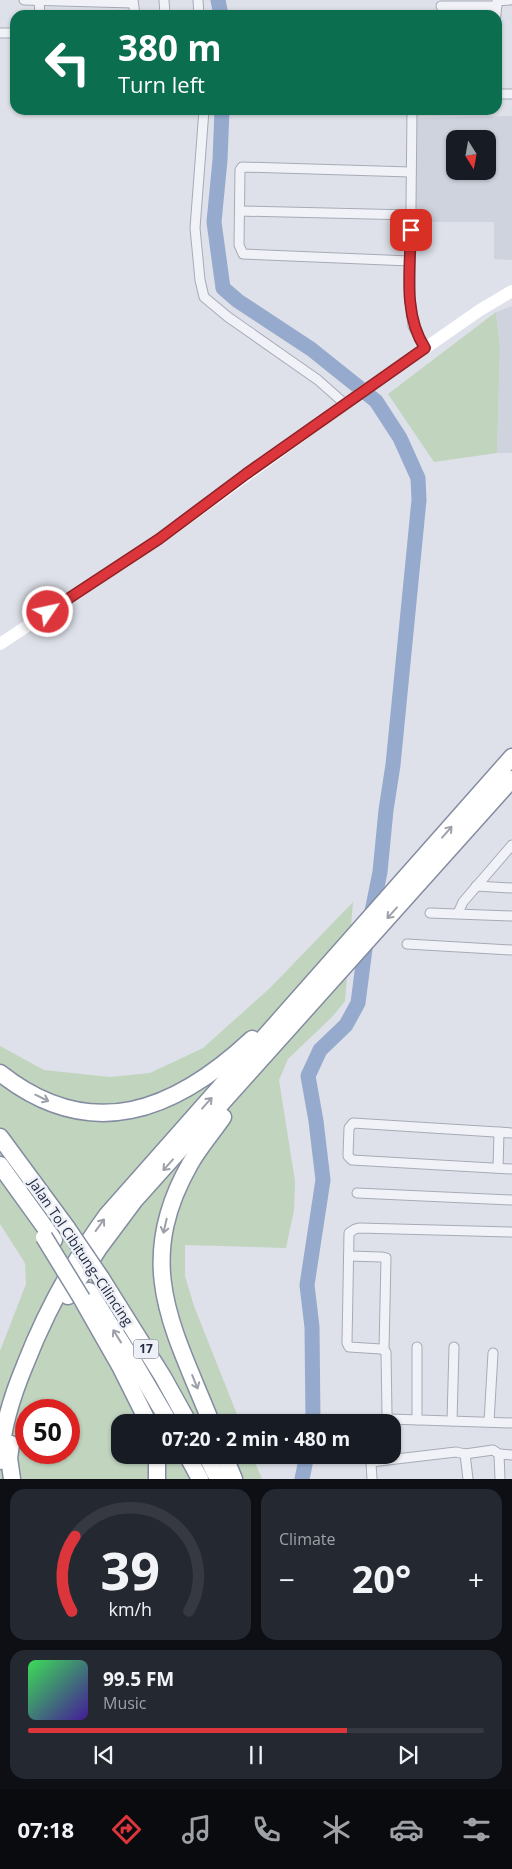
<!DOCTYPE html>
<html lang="en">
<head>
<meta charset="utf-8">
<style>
	body { margin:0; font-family:"Open Sans",sans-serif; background:#242831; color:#f1f3f6; height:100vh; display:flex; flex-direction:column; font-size:19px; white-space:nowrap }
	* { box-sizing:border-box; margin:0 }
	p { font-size:16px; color:#9ea1a6 }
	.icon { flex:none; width:28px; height:28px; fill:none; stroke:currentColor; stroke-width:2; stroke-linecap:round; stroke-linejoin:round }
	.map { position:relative; height:1479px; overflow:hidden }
	.side { display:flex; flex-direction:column; gap:10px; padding:10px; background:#0d0f14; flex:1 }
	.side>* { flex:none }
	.top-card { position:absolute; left:10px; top:10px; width:492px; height:105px; border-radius:15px; box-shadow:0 1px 4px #0004; background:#0b6e4f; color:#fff; overflow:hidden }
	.needle { width:32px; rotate:169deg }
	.fabs { position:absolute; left:446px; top:130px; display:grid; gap:10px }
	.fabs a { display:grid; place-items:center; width:50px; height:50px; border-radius:10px; background:#171b24; box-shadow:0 1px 4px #0004; font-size:25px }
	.speed { position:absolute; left:15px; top:1399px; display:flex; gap:10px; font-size:25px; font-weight:700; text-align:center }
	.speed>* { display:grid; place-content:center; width:65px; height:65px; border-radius:50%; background:#171b24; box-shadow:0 1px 4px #0004; line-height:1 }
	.speed .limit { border:8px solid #d22; background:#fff; color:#111 }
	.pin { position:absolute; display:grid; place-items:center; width:42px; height:42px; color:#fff; margin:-21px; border-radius:10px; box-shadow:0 2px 8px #0006 }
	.me { position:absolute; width:55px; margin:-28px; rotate:56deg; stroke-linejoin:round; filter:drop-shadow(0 0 4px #0008) }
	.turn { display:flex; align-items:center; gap:18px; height:105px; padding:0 25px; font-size:22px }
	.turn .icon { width:65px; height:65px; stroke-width:2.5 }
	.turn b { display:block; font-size:35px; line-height:42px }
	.big { font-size:38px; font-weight:700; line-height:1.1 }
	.side .tile { flex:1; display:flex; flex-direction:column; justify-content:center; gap:8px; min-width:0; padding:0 18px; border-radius:15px; background:#242831 }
	.side .dial { align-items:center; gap:0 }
	.dial svg { height:130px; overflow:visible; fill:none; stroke:#363941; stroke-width:7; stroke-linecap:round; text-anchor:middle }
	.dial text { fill:#f1f3f6; stroke:none }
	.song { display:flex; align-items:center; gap:15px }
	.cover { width:60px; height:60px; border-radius:8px; background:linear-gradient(135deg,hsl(130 70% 55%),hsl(260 70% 35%)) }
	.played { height:5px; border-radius:2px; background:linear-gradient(90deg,#dc353b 70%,#363941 70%) }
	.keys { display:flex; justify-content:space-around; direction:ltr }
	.heat { display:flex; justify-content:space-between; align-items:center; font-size:28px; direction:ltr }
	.side .tiles { flex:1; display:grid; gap:10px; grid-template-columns:1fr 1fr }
	.tile:last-child { grid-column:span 2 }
	.trip { position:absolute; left:111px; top:1414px; width:290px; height:50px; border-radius:15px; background:#171b24; box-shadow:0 1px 4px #0004; font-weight:700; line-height:50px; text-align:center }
	.dock { display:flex; height:80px; justify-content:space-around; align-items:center; background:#090b0e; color:#9ea1a6 }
	.dock .icon { width:35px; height:35px }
	.dock .on { color:#dc353b }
	.dock b { font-size:22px; color:#f1f3f6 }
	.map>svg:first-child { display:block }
</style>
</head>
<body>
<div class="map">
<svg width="512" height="1479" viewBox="0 0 512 1479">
	<rect width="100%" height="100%" fill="#dee1e9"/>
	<g fill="#cfd3de" fill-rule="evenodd">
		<path d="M512 116V260L494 259V222H416L414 118ZM455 139H488V171H455Z"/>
		<polygon points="512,306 512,453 497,453 500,348 496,312"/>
	</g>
	<g fill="#c1d4be" fill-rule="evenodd">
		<polygon points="496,312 500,348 497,453 434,462 388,394"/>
		<path d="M353 902 345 1001 333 1016 288 1059 279 1080 295 1181 294 1210 286 1248 185 1245V1276L194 1306 240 1422H120V1455H252L262 1479H0V1351L26 1284 25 1263 0 1224V1046L44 1070 110 1077 150 1073 203 1048 270 988ZM26 1410H69V1452H26Z"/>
	</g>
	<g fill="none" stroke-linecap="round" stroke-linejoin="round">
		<g stroke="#95aacd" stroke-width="15">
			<polyline points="218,0 221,15"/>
			<polyline points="222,110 220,160 214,222 223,288 238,301 311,349 376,401 400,438 418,478 419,500 393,765 386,810 380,872 366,941 358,1003 346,1025 320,1050 308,1076 316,1121 323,1180 307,1285 312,1327 313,1422"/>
			<polyline points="302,1479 307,1455"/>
		</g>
		<g stroke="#a6abb7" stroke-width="11">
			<g id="minor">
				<polyline points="24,0 133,3"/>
				<polyline points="39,0 40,15"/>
				<polyline points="133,0 135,15"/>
				<polyline points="164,0 165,15"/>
				<polyline points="198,0 199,15"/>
				<polyline points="441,6 497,6"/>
				<polyline points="496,15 497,1 510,0"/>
				<polyline points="0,33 15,33"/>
				<polyline points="498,94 512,94"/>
				<polyline points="204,110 195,228 200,280 204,297 228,317 318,380 345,404"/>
				<polyline points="412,110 410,300 413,326 425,348"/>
				<polyline points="240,211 411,215"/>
				<polyline points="410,261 243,254 239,245 240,170 242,167 411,172"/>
				<polyline points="476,886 512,888"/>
				<polyline points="430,913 512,916"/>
				<polyline points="458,913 463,902 512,845"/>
				<polyline points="407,944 512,950"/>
				<polyline points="512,1133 353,1123 349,1128 348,1156 352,1160 512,1169"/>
				<polyline points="498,1168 499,1132"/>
				<polyline points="357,1193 512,1200"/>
				<polyline points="512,1232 359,1228 355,1229 349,1233 347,1343 349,1347 381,1349 386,1352 387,1415 390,1419 512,1423"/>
				<polyline points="349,1256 381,1257 386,1258 384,1350"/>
				<polyline points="417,1420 417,1347"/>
				<polyline points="452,1421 454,1347"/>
				<polyline points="489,1422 493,1353"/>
				<polyline points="465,1454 493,1450 499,1454 500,1479"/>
				<polyline points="499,1454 512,1455"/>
				<polyline points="372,1479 371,1463 379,1461 456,1452 465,1454 468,1479"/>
			</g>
		</g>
		<g stroke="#838ca1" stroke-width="19">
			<g id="motorway">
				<path d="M0 1073C91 1145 175 1111 252 1039"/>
				<polyline points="0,1137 67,1228"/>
				<polyline points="0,1165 54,1240"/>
				<polyline points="101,1278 163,1377 188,1422"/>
				<polyline points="89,1291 135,1364 169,1422"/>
				<polyline points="68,1296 99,1248 134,1201 512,779"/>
				<polyline points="83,1301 120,1366 148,1422"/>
				<path d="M211 1422C173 1328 133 1264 190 1164 199 1148 212 1133 223 1117"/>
				<polyline points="11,1444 9,1458 12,1479"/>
				<polyline points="187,1455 200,1479"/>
				<polyline points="206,1455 218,1479"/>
				<polyline points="224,1455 234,1479"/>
				<path d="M0 1461C2 1427 12 1396 25 1365 46 1311 73 1262 107 1215L512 757"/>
				<polyline points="157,1479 157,1455"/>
			</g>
		</g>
		<use href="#minor" stroke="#f1f2f7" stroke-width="9"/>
		<polyline stroke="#fff" stroke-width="12" points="0,644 159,539 345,404 480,310 512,291"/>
		<use href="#motorway" stroke="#fff" stroke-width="16"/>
		<g stroke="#838ca1" stroke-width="19" stroke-linecap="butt">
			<g id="motorway-bridge">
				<polyline points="67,1228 101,1278"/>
				<polyline points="44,1237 82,1299"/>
			</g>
		</g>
		<use href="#motorway-bridge" stroke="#fff" stroke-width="16"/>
	</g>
	<defs><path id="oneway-shaft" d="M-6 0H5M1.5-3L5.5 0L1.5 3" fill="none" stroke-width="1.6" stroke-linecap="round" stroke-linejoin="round" transform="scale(1.25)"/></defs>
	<g stroke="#9da0aa">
		<use href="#oneway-shaft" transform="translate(447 832) rotate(-49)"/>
		<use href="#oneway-shaft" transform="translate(392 913) rotate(132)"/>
		<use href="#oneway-shaft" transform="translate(42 1098) rotate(26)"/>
		<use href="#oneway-shaft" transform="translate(207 1103) rotate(-48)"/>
		<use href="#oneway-shaft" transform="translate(168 1165) rotate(132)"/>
		<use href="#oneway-shaft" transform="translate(100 1225) rotate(-54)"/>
		<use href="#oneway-shaft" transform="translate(165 1226) rotate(103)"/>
		<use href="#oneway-shaft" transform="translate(117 1336) rotate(-122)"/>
		<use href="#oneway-shaft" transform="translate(195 1382) rotate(68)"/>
	</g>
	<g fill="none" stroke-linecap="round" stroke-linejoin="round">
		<g stroke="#8f2226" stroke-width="12">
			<path id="route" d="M48 612 159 539 246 474 425 348C403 315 410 269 411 230"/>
		</g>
		<use href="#route" stroke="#dc353b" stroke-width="9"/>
	</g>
	<g text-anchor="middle" stroke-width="5" stroke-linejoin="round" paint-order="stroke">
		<rect fill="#edf0f6" stroke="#616777" stroke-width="1" x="133.5" y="1339.5" width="25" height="19" rx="4"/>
		<g font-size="12" font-weight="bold" fill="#252c41">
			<text x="146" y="1353">17</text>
		</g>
		<g font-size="14" fill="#252c41" stroke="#edf0f6">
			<text transform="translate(81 1252) rotate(56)" y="5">Jalan Tol Cibitung–Cilincing</text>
		</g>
	</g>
</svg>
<div class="fabs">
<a><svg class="needle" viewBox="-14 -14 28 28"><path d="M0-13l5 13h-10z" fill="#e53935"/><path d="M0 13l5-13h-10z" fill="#9ea1a6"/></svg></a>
</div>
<div class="speed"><div class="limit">50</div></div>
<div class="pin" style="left:411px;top:230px;background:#d93025"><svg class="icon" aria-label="arrive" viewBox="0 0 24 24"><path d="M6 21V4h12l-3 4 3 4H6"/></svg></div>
<svg class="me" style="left:48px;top:612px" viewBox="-20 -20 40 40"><circle r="17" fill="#dc353b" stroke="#fff" stroke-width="3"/><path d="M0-11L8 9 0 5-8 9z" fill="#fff"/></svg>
<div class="trip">07:20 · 2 min · 480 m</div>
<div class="top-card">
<div class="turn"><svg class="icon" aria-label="left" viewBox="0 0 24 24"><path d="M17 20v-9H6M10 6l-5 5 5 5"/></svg><div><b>380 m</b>Turn left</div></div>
</div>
</div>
<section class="side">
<div class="tiles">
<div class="tile dial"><svg viewBox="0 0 100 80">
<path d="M14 69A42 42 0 1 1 86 69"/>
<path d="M14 69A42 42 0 0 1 16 23" stroke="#dc353b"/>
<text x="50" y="56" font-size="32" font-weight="700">39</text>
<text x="50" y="72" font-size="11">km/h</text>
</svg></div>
<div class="tile"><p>Climate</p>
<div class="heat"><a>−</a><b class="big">20°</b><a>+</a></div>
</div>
<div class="tile">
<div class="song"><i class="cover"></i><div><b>99.5 FM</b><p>Music</p></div></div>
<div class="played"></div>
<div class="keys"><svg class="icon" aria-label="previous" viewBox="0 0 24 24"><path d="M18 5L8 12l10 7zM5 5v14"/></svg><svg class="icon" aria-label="pause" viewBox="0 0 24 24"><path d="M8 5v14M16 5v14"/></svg><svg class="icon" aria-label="next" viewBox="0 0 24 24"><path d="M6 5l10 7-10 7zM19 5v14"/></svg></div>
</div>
</div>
</section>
<nav class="dock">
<b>07:18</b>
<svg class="icon on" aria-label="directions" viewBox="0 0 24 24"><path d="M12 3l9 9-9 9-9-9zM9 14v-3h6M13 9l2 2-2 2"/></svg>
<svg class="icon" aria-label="music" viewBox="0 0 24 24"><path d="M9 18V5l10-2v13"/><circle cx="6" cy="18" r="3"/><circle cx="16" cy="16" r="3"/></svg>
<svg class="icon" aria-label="phone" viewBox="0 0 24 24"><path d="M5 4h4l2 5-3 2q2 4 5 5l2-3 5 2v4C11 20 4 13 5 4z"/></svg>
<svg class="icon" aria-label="climate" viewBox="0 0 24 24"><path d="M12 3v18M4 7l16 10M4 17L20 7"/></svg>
<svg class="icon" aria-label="car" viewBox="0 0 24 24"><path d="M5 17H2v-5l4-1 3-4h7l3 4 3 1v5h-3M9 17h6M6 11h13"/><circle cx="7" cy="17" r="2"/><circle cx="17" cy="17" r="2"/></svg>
<svg class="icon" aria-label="filters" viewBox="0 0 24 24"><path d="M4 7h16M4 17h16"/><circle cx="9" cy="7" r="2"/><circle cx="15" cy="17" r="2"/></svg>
</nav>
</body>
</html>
